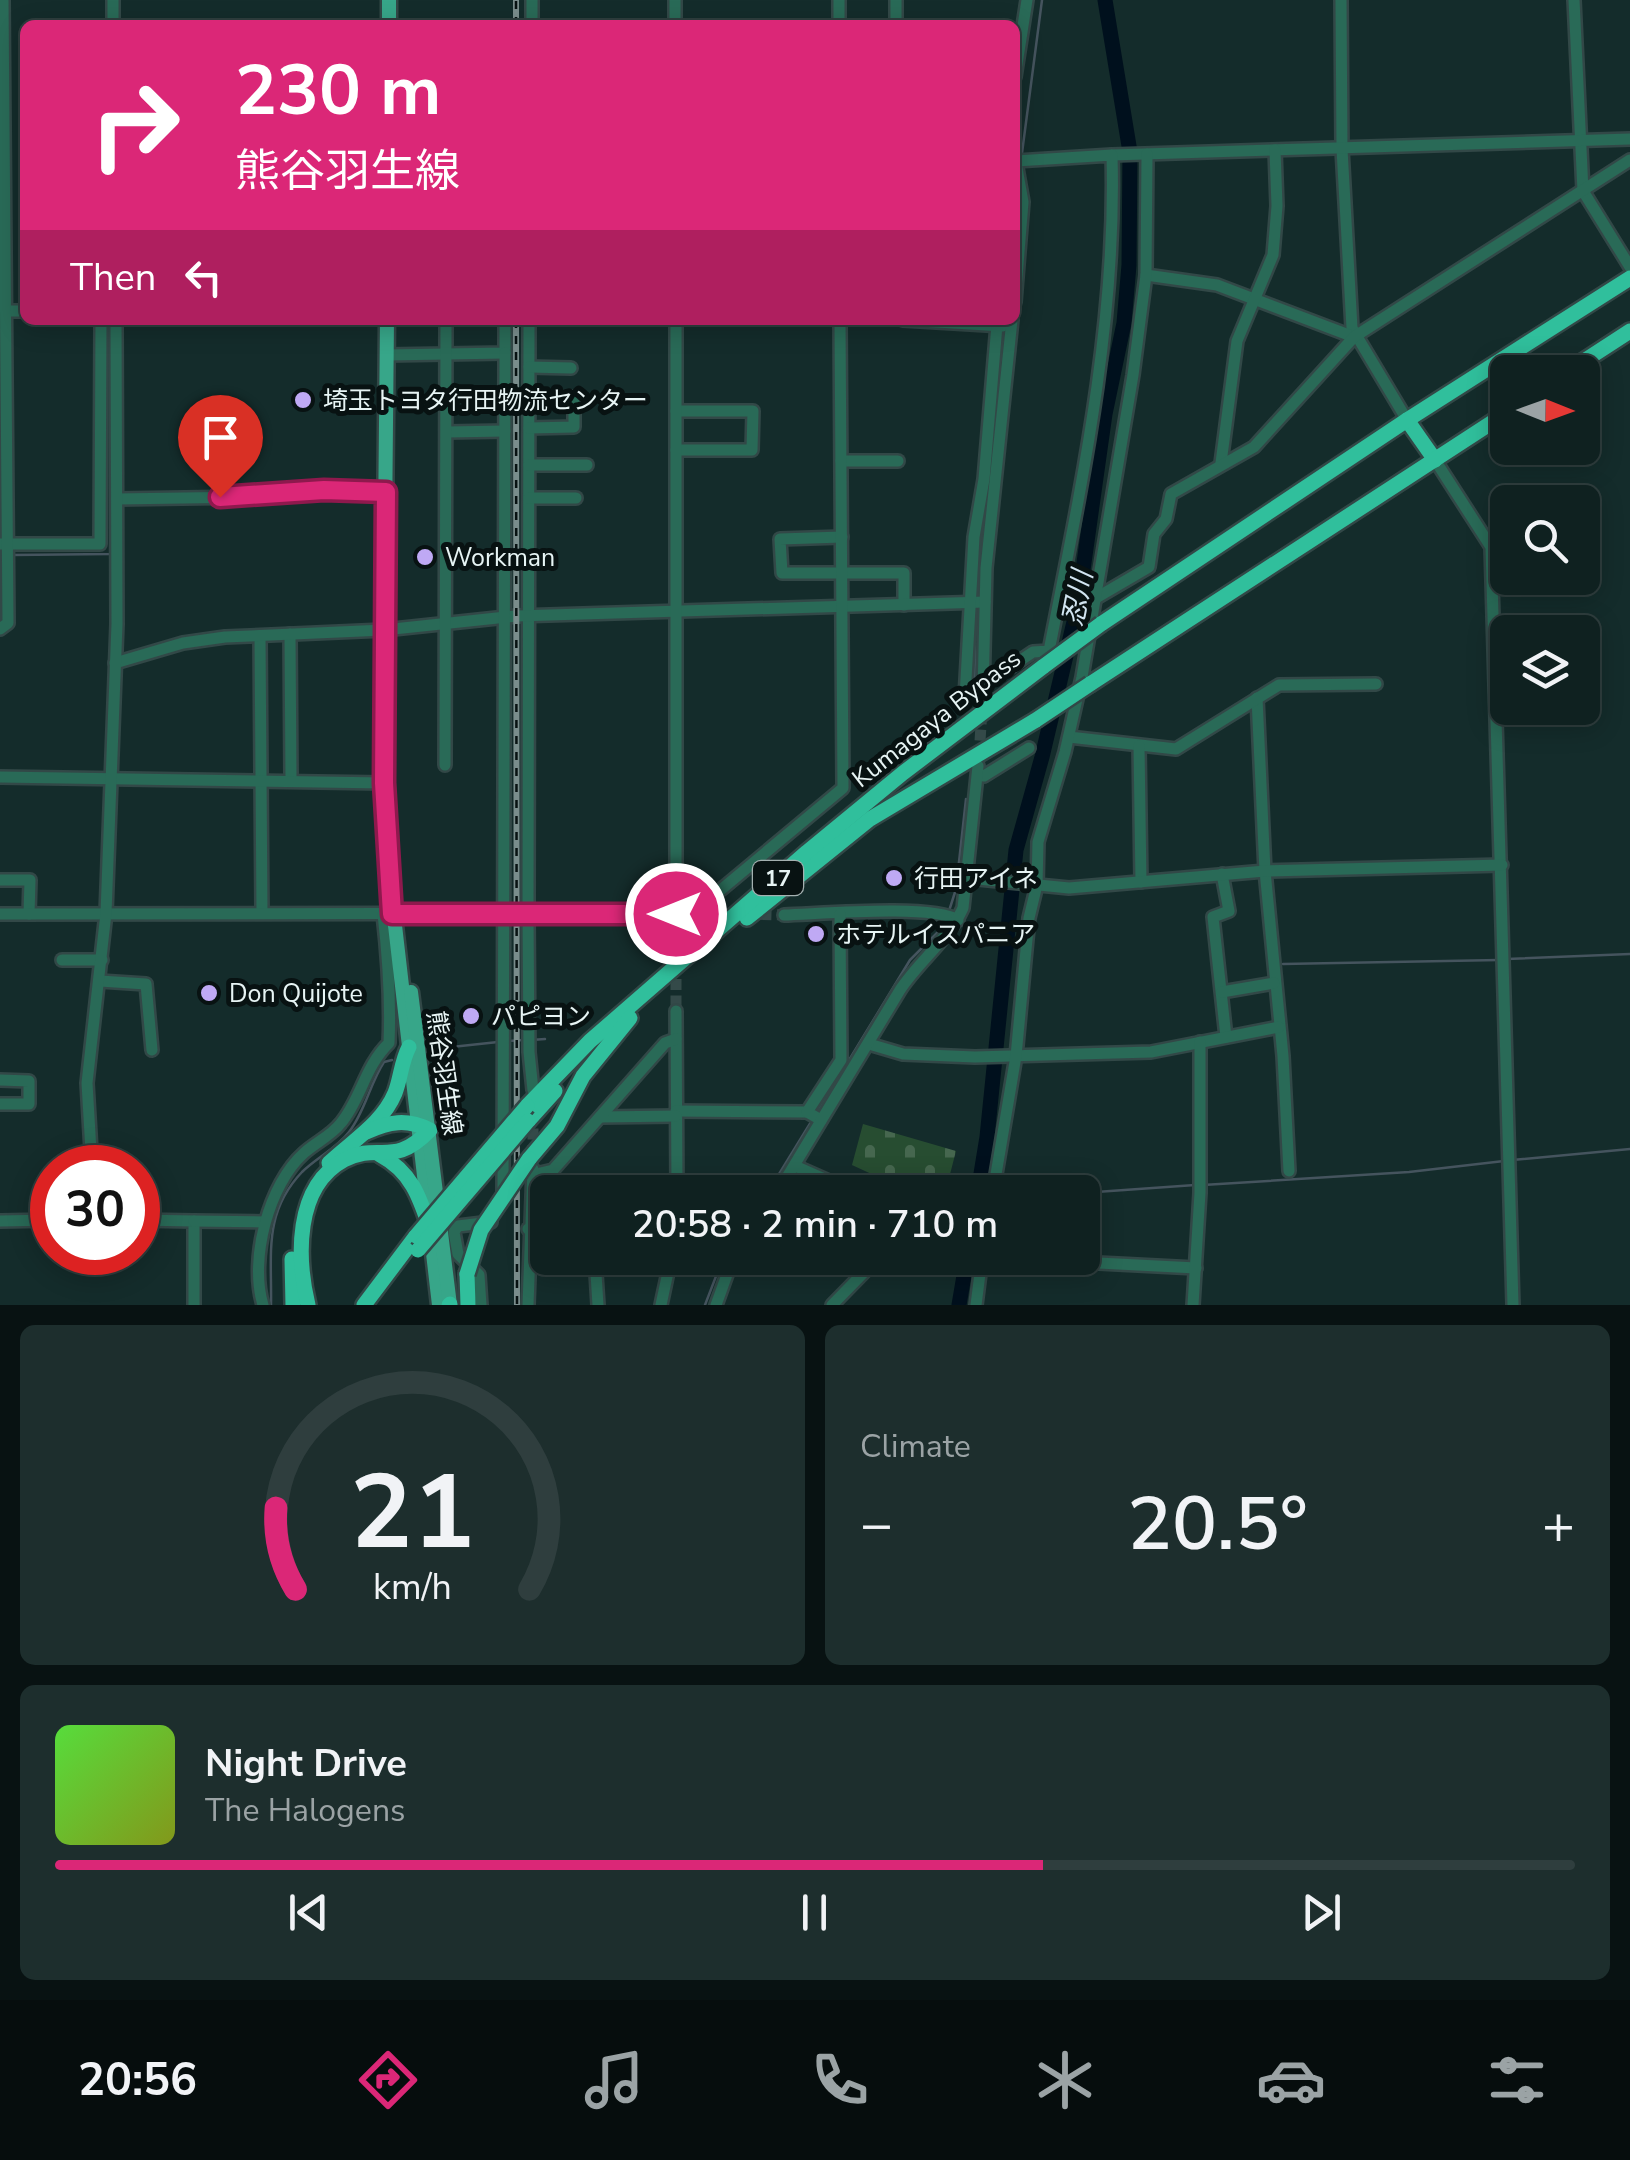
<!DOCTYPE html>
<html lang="en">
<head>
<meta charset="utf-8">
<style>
	body { margin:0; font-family:"Nunito Sans","Noto Sans JP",sans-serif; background:#1d2e2d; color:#f1f3f6; height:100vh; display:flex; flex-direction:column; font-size:38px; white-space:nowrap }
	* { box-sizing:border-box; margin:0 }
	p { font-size:32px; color:#9ba3a5 }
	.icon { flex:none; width:55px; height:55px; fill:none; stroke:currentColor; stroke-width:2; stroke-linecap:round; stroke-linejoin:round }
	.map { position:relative; height:1305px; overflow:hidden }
	.side { display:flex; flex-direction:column; gap:20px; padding:20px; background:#081212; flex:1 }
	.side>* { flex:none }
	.banner { position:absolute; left:20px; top:20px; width:1000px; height:305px; border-radius:15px; box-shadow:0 5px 25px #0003,0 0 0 2px #2f3e3e; background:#db2777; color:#fff; overflow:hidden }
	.needle { width:65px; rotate:91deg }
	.fabs { position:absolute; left:1490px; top:355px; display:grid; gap:20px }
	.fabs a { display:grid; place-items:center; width:110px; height:110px; border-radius:15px; background:#0f2120; box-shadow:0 5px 25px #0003,0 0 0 2px #2f3e3e; font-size:50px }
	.speed { position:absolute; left:30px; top:1145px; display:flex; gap:20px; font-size:50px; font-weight:700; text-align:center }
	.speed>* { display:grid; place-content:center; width:130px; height:130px; border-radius:50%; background:#0f2120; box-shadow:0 5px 25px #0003,0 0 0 2px #2f3e3e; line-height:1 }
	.speed .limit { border:15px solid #d22; background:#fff; color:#111 }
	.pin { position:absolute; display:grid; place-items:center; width:85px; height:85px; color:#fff; margin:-102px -42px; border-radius:50% 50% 50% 0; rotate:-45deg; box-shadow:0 0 10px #0007 }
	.pin .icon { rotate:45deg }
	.me { position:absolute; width:110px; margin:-55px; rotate:270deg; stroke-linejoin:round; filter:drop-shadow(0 0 8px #0008) }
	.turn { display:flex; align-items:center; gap:35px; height:210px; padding:0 50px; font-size:45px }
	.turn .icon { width:130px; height:130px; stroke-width:2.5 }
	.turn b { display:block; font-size:70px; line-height:85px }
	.then { display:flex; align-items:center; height:95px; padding:0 50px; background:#0003; gap:20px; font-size:38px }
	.big { font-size:75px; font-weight:600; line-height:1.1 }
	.side .card { flex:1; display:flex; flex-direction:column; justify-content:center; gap:15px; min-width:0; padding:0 35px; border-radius:15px; background:#1d2e2d }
	.side .dial { align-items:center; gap:0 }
	.dial svg { height:260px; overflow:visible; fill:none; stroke:#2f3e3e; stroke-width:7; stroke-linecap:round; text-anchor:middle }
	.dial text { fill:#f1f3f6; stroke:none }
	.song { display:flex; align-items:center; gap:30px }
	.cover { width:120px; height:120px; border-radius:15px; background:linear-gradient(135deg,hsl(110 70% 55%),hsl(70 70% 35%)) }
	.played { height:10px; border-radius:5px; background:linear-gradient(90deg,#db2777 65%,#2f3e3e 65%) }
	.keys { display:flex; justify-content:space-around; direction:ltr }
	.heat { display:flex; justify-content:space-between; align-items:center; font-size:55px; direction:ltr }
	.side .tiles { flex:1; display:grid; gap:20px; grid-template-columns:1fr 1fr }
	.card:last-child { grid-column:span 2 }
	.trip { position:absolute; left:530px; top:1175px; width:570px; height:100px; border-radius:15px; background:#0f2120; box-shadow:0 5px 25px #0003,0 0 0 2px #2f3e3e; font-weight:600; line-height:100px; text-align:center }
	.menu { display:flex; height:160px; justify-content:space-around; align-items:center; background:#060d0d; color:#9ba3a5 }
	.menu .icon { width:70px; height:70px }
	.menu .active { color:#db2777 }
	.menu b { font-size:45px; color:#f1f3f6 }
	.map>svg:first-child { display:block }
</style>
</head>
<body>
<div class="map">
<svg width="1630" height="1305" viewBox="0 0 1630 1305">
	<defs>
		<pattern id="cemetery-stones" width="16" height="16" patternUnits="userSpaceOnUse" patternTransform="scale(2.5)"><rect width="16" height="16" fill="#274d31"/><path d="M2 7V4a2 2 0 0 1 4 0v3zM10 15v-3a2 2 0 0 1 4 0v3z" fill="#46674f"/></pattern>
	</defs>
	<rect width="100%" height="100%" fill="#142c2b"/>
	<polygon fill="url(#cemetery-stones)" points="863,1124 956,1151 949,1178 928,1176 922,1184 878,1177 852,1165"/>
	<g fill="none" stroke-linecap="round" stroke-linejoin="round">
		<g stroke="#45545e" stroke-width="2.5">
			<polyline points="1022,153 1042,0"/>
			<polyline points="1015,228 1016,209"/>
			<polyline points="996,408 1004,331"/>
			<polyline points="12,555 111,554 111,511"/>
			<polyline points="977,597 985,505"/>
			<polyline points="974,700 976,605"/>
			<polyline points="949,911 956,889 966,799"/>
			<polyline points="1507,959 1630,954"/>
			<polyline points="1283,964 1499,960"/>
			<polyline points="531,1040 545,1039"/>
			<polyline points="506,1041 523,1040"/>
			<polyline points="433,1049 498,1042"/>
			<polyline points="818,1111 910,960 939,931 946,919"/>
			<polyline points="1512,1160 1630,1149"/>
			<polyline points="1203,1185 1409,1172 1504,1161"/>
			<polyline points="768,1192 811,1122"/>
			<polyline points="1082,1193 1195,1185"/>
			<path d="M271 1305C272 1254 263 1213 302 1172 316 1158 337 1148 349 1132 365 1112 370 1083 384 1062L392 1060"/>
			<polyline points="705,1305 723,1258"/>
		</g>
		<g stroke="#00101d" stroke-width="15">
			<polyline points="978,1192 987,1137 1016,850 1042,757 1078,605 1105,414 1124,323 1129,265 1130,152 1105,0"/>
			<polyline points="959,1305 967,1258"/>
		</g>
		<g stroke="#344a49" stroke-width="11" stroke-dasharray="11 5.5" stroke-linecap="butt">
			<polyline points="979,757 983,693"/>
			<polyline points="711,913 784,915"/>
			<polyline points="676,946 676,1011"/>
			<polyline points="533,1156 533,1115"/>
		</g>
		<g stroke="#324847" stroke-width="16">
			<g id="minor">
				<polyline points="113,0 113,25"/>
				<polyline points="839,0 839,25"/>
				<polyline points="1341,0 1342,149 1352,328 1407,420"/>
				<polyline points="1574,0 1583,191 1630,267"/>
				<polyline points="532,25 532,0"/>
				<polyline points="675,25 675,0"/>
				<polyline points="896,25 896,0"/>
				<polyline points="1015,77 1027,0"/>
				<polyline points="1112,155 1630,139"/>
				<polyline points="1146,275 1217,285 1354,337"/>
				<polyline points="1015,302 1023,202 1015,157"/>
				<polyline points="6,311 25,311"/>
				<polyline points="529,320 528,914 529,1052 533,1090"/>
				<polyline points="903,320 1003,326"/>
				<polyline points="387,355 505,353 505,320"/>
				<polyline points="529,367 571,368"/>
				<polyline points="529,397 574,397 574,427 529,428"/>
				<polyline points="676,411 753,411 752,450 676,450"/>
				<polyline points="447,432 505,431"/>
				<polyline points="1435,460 1491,547 1513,1305"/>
				<polyline points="841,461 898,461"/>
				<polyline points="1221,463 1237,341 1273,255 1277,206 1275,150"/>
				<polyline points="529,465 587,465"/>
				<polyline points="529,498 576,498"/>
				<polyline points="117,499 250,497 324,490 386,492"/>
				<polyline points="842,537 780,539 782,573 904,573 904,605"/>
				<polyline points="0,544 100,544 101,320"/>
				<polyline points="1096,598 1149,567 1154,534 1166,519 1171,494 1254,447 1354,337 1630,160"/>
				<polyline points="0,629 8,623 3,0"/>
				<polyline points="290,634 291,779"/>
				<polyline points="260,636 262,913"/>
				<polyline points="115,663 183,643 225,637 384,630 516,616 985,602"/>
				<path d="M983 680 990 681 1033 652 1049 651C1081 488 1117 322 1112 155L1016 161"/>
				<polyline points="983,693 986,568 1012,320"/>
				<polyline points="965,697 974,537 984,479 997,325"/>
				<polyline points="1257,698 1265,871 1283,1056 1289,1171"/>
				<polyline points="1069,737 1176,749 1279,685 1376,684"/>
				<polyline points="1139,746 1141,882"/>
				<polyline points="445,765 446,320"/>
				<polyline points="978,775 984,776 1029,748"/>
				<polyline points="0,777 384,783"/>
				<polyline points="1222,874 1229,911 1213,917 1226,1037"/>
				<polyline points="968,878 1069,888 1265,871 1502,865"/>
				<polyline points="0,880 30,880 29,914"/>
				<polyline points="693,913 843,788 840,320"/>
				<polyline points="0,914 711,913"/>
				<path d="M784 915C820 914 932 904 958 920"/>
				<polyline points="676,946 676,320"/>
				<polyline points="62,960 102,960"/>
				<polyline points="100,981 146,984 152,1050"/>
				<polyline points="1222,992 1274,983"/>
				<polyline points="676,1011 677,1192"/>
				<polyline points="869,1044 903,1054 975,1057 1151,1052 1279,1027"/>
				<polyline points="0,1080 29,1081 29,1104 0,1104"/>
				<polyline points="676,1111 807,1112"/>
				<polyline points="600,1117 676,1116"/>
				<polyline points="821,1120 807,1112 841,1060 840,914"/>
				<polyline points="795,1166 854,1192"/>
				<polyline points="92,1168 87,1083 106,913 117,624 116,320"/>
				<polyline points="532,1175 553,1170 665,1043 676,1039"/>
				<path d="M778 1192 900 990C919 961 949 939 963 908L978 766"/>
				<polyline points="993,1192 1016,1056 1029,918 1037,885 1038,842 1065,752 1082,677 1133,375 1146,275 1147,154"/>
				<polyline points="503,1199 505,353"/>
				<polyline points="138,1220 194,1221 194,1305"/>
				<polyline points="0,1221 52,1220"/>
				<polyline points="194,1221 265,1222"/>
				<polyline points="528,1229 548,1229"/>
				<polyline points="595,1258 598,1305"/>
				<polyline points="1001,1258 1196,1268"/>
				<path d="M263 1305C249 1259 269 1184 304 1153 316 1142 331 1136 341 1123 361 1099 365 1066 389 1043 391 1000 388 958 383 914"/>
				<polyline points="481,1305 479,1275 458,1254 454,1232 458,1226 491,1222"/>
				<polyline points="528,1305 533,1169"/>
				<polyline points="661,1305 671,1258"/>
				<polyline points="716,1305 733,1258"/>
				<polyline points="832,1305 878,1258"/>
				<polyline points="976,1305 982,1258"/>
				<polyline points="1193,1305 1200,1193 1200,1042"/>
			</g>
		</g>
		<g stroke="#324847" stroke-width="19">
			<g id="major">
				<polyline points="389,0 389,25"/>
				<polyline points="387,320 384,630 388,865 439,1305"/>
				<polyline points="411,992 450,1305"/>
			</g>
		</g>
		<g stroke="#324847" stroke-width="20">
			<g id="highway">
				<polyline points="1567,372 1630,331"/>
				<polyline points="1407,420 1435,460"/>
				<polyline points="1101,624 1407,420 1630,278"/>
				<polyline points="1090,684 1508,412"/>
				<polyline points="747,918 870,819 1036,720"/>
				<polyline points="527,1106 590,1041 807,852 903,773 1044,666"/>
				<polyline points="528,1121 555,1091"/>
				<path d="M380 1155C412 1172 420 1198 431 1231"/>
				<polyline points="529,1159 557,1126 583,1076 630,1018"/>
				<path d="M329 1163C352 1141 382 1124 395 1093 401 1078 401 1062 409 1047"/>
				<polyline points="292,1259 293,1305"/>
				<polyline points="467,1274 468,1305"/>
				<path d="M308 1305C297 1259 294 1187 344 1160 380 1141 392 1169 430 1130 406 1118 389 1122 366 1132"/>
				<polyline points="364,1305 416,1236"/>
				<polyline points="449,1305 450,1304"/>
			</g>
		</g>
		<use href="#minor" stroke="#296a57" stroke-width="11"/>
		<use href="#major" stroke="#37a689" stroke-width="14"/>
		<use href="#highway" stroke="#30bf9c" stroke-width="15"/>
		<g stroke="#7a8d8c" stroke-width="6">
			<g id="rail">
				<polyline points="516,25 516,0"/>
				<polyline points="516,320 517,1305"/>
			</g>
		</g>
		<use href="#rail" stroke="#081212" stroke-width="2.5" stroke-dasharray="8" stroke-linecap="butt"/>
		<g stroke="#324847" stroke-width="20" stroke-linecap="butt">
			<g id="highway-bridge">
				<polyline points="1044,666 1101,624"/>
				<polyline points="1036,720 1090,684"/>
				<polyline points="416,1236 527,1106"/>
				<polyline points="418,1250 528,1121"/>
				<polyline points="467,1274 481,1230 529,1159"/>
			</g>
		</g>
		<use href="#highway-bridge" stroke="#30bf9c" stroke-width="15"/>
	</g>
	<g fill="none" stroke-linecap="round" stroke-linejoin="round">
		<g stroke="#8e194d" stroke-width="25">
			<polyline id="route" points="220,497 324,490 386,492 384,783 392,914 676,914"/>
		</g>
		<use href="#route" stroke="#db2777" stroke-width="18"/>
	</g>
	<g fill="#bfa9f4" stroke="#081212" stroke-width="4">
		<circle cx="303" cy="400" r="10"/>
		<circle cx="425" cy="557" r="10"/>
		<circle cx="894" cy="878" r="10"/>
		<circle cx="816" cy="934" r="10"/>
		<circle cx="209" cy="993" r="10"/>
		<circle cx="471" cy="1016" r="10"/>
	</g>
	<g text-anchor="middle" stroke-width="10" stroke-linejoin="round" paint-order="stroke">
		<rect fill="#081212" stroke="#a4b0b0" stroke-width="2.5" x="753" y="861" width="50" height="34" rx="8"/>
		<g font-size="22" font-weight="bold" fill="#e7f4f4">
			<text x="778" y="886">17</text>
		</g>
		<g font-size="25" fill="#e7f4f4" stroke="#081212" text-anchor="start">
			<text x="323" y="409">埼玉トヨタ行田物流センター</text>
			<text x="445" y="566">Workman</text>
			<text x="914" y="887">行田アイネ</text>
			<text x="836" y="943">ホテルイスパニア</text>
			<text x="229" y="1002">Don Quijote</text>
			<text x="491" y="1025">パピヨン</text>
		</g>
		<g font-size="25" fill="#e7f4f4" stroke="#081212">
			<text transform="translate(936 718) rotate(-38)" y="9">Kumagaya Bypass</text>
			<text transform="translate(445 1073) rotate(82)" y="9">熊谷羽生線</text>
		</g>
		<g font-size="28" font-style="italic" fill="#d2e5f1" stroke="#081212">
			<text transform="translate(1077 598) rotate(-79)" y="10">忍川</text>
		</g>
	</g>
</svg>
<div class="fabs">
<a><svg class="needle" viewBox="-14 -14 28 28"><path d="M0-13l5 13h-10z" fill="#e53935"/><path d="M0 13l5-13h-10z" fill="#9ba3a5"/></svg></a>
<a><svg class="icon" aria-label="search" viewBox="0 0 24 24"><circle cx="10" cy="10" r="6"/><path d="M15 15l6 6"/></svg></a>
<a><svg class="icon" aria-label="layers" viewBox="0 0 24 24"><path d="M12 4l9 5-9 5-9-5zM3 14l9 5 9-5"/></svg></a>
</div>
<div class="speed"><div class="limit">30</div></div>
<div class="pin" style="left:220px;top:497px;background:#d93025"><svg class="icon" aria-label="arrive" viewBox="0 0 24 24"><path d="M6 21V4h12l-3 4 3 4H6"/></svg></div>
<svg class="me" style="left:676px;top:914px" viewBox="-20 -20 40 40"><circle r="17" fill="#db2777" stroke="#fff" stroke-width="3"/><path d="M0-11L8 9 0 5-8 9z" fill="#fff"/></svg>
<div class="trip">20:58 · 2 min · 710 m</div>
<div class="banner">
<div class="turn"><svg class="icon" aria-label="right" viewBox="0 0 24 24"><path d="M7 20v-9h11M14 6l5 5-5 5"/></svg><div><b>230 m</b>熊谷羽生線</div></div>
<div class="then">Then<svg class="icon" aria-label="left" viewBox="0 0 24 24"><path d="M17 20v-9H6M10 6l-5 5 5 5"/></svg></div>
</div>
</div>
<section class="side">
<div class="tiles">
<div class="card dial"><svg viewBox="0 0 100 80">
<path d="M14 69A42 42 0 1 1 86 69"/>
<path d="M14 69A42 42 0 0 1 8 44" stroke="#db2777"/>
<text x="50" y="56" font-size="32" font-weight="700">21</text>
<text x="50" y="72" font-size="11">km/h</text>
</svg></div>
<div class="card"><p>Climate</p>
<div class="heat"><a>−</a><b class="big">20.5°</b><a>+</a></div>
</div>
<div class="card">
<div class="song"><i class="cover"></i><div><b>Night Drive</b><p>The Halogens</p></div></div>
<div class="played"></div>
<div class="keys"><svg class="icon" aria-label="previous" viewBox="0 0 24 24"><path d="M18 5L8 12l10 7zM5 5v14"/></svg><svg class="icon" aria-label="pause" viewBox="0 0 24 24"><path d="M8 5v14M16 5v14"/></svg><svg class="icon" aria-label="next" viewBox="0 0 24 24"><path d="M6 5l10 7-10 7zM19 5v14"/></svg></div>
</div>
</div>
</section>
<nav class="menu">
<b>20:56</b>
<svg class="icon active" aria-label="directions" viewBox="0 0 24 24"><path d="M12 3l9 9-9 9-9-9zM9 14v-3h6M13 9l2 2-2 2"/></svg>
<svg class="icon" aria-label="music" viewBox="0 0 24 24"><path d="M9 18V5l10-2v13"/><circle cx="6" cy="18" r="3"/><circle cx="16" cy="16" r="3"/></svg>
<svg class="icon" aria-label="phone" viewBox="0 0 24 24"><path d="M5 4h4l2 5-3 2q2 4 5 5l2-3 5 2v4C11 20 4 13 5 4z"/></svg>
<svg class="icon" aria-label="climate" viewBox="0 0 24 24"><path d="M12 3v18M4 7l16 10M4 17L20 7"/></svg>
<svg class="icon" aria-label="car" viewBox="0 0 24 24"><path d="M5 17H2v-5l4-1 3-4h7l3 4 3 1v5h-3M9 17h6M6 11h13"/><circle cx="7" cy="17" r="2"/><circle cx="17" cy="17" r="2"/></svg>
<svg class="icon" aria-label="filters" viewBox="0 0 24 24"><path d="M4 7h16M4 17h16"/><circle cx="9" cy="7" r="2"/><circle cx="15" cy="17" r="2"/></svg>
</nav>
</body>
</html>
